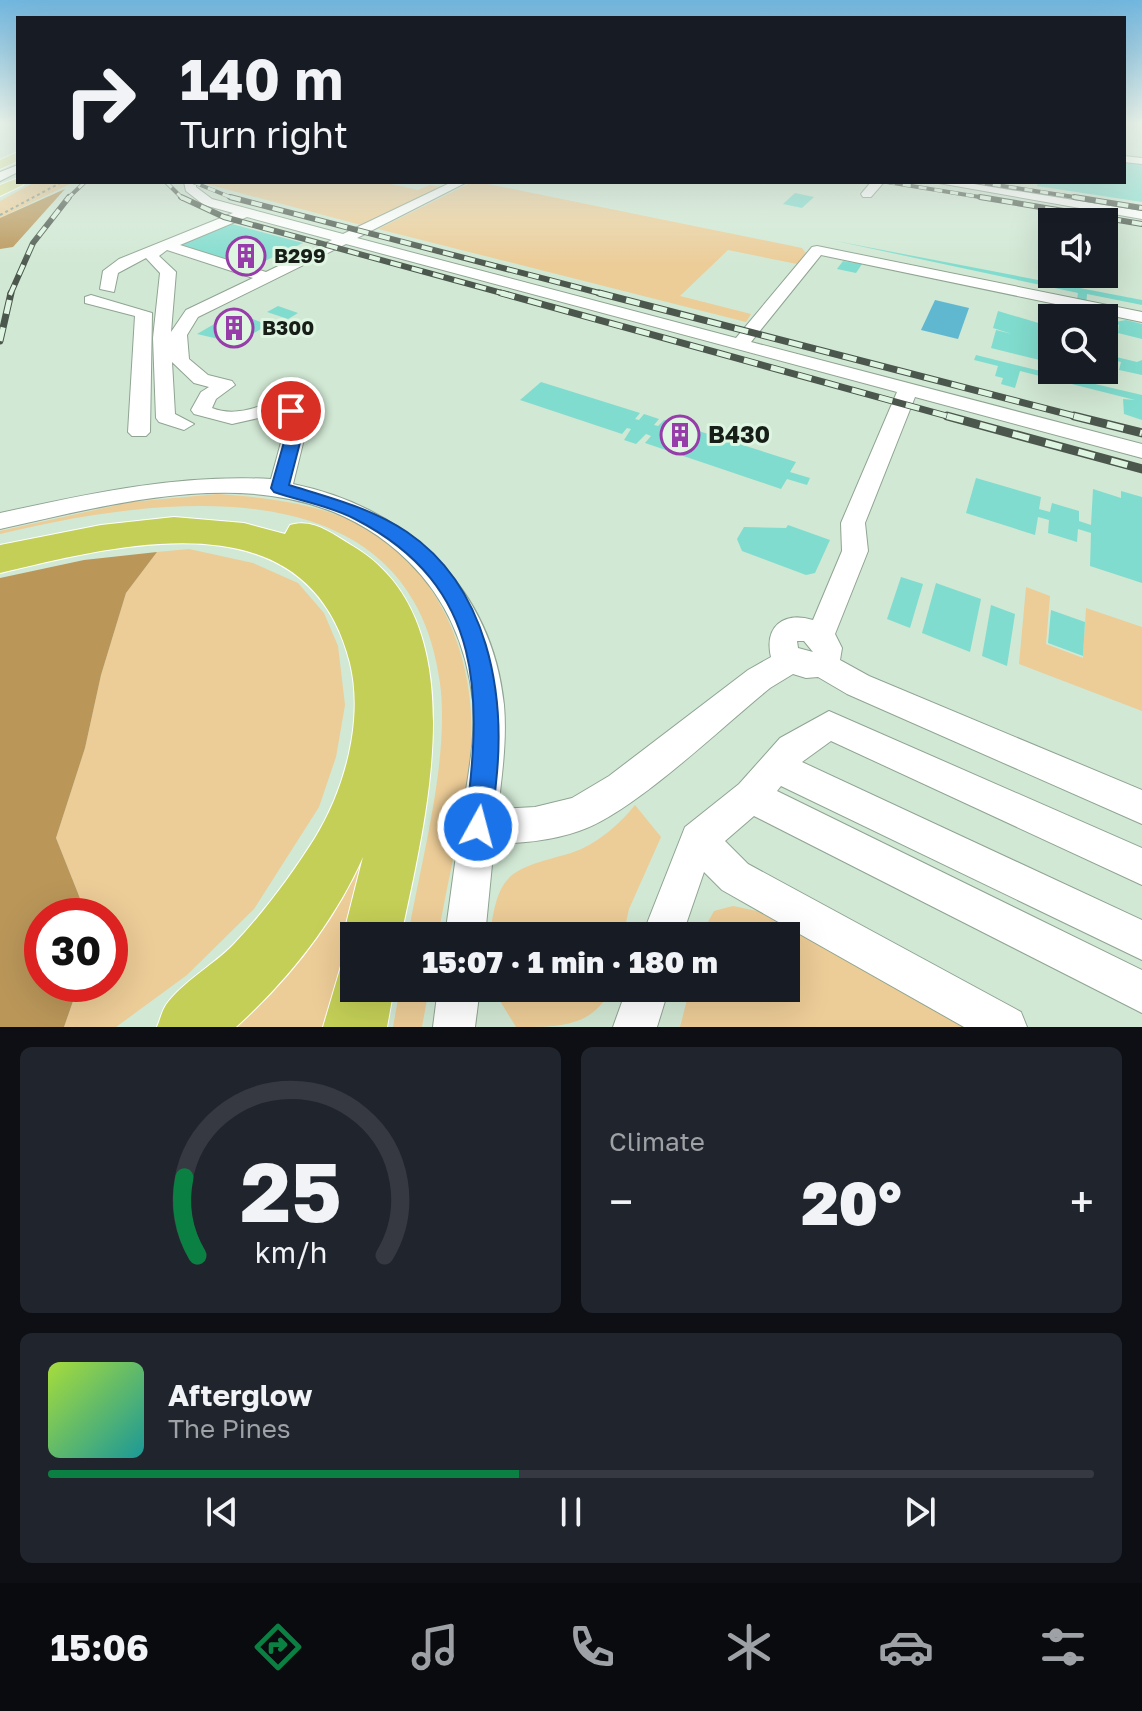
<!DOCTYPE html>
<html lang="en">
<head>
<meta charset="utf-8">
<style>
	body { margin:0; font-family:"Golos Text",sans-serif; background:#20242c; color:#f1f3f6; height:100vh; display:flex; flex-direction:column; font-size:30px; white-space:nowrap }
	* { box-sizing:border-box; margin:0 }
	p { font-size:26px; color:#9ea1a6 }
	.icon { flex:none; width:44px; height:44px; fill:none; stroke:currentColor; stroke-width:2; stroke-linecap:round; stroke-linejoin:round }
	.map { position:relative; height:1027px; overflow:hidden }
	.details { display:flex; flex-direction:column; gap:20px; padding:20px; background:#0d0f14; flex:1 }
	.details>* { flex:none }
	.guide { position:absolute; left:16px; top:16px; width:1110px; height:168px; border-radius:0px; box-shadow:0 8px 32px #0002; background:#171b24; color:#f1f3f6; overflow:hidden }
	.tools { position:absolute; left:1038px; top:208px; display:grid; gap:16px }
	.tools a { display:grid; place-items:center; width:80px; height:80px; border-radius:0px; background:#171b24; box-shadow:0 8px 32px #0002; font-size:40px }
	.speed { position:absolute; left:24px; top:898px; display:flex; gap:16px; font-size:40px; font-weight:700; text-align:center }
	.speed>* { display:grid; place-content:center; width:104px; height:104px; border-radius:50%; background:#171b24; box-shadow:0 8px 32px #0002; line-height:1 }
	.speed .limit { border:12px solid #d22; background:#fff; color:#111 }
	.pin { position:absolute; display:grid; place-items:center; width:68px; height:68px; color:#fff; margin:-34px; border:4px solid #fff; border-radius:50%; box-shadow:0 2px 8px #0007 }
	.me { position:absolute; width:88px; margin:-44px; rotate:7deg; stroke-linejoin:round; filter:drop-shadow(0 0 6px #0008) }
	.turn { display:flex; align-items:center; gap:28px; height:168px; padding:0 32px; font-size:36px }
	.turn .icon { width:104px; height:104px; stroke-width:2.5 }
	.turn b { display:block; font-size:56px; line-height:68px }
	.big { font-size:60px; font-weight:800; line-height:1.1 }
	.details .card { flex:1; display:flex; flex-direction:column; justify-content:center; gap:12px; min-width:0; padding:0 28px; border-radius:12px; background:#20242c }
	.details .dial { align-items:center; gap:0 }
	.dial svg { height:208px; overflow:visible; fill:none; stroke:#363941; stroke-width:7; stroke-linecap:round; text-anchor:middle }
	.dial text { fill:#f1f3f6; stroke:none }
	.song { display:flex; align-items:center; gap:24px }
	.cover { width:96px; height:96px; border-radius:12px; background:linear-gradient(135deg,hsl(80 70% 55%),hsl(180 70% 35%)) }
	.played { height:8px; border-radius:4px; background:linear-gradient(90deg,#0b8043 45%,#363941 45%) }
	.keys { display:flex; justify-content:space-around; direction:ltr }
	.heat { display:flex; justify-content:space-between; align-items:center; font-size:44px; direction:ltr }
	.details .tiles { flex:1; display:grid; gap:20px; grid-template-columns:1fr 1fr }
	.card:last-child { grid-column:span 2 }
	.trip { position:absolute; left:340px; top:922px; width:460px; height:80px; border-radius:0px; background:#171b24; box-shadow:0 8px 32px #0002; font-weight:800; line-height:80px; text-align:center }
	.dock { display:flex; height:128px; justify-content:space-around; align-items:center; background:#090b0e; color:#9ea1a6 }
	.dock .icon { width:56px; height:56px }
	.dock .active { color:#0b8043 }
	.dock b { font-size:36px; color:#f1f3f6 }
	.map>svg:first-child { display:block }
</style>
</head>
<body>
<div class="map">
<svg width="1142" height="1027" viewBox="0 0 1142 1027">
	<rect width="100%" height="100%" fill="#d1e8d4"/>
	<g fill="#eccc97">
		<polygon points="35,182 74,182 0,218 0,201"/>
		<polygon points="199,182 382,182 418,190 430,185 441,187 361,225"/>
		<polygon points="478,182 802,248 806,253 797,264 728,250 680,296 751,314 746,322 378,229 470,183"/>
		<path d="M218 494C259 497 299 501 337 515 431 549 477 649 471 745 466 808 449 873 438 936H408C421 861 450 758 440 683 411 461 157 496 0 534V531L131 502Z"/>
		<path d="M226 523C424 559 416 689 377 851 362 912 349 966 335 1027H215C310 945 438 761 382 631 364 590 329 558 287 542 197 509 90 535 0 556V551L145 524Z"/>
		<polygon points="189,549 253,563 298,583 324,613 338,646 345,705 336,757 319,807 254,909 187,975 116,1027 64,1027 79,984 110,984 110,916 87,916 56,838 85,748 101,675 126,593 157,552"/>
		<polygon points="1026,587 1050,596 1046,644 1083,658 1086,608 1142,627 1142,711 1019,664"/>
		<path d="M635 805 661 837 629 909 623 936H490C498 869 512 870 571 853 596 845 619 825 635 805Z"/>
		<polygon points="733,906 766,913 964,1027 680,1027 690,988 786,988 786,936 700,936 714,911"/>
		<polygon points="400,988 429,988 422,1027 393,1027"/>
		<path d="M492 988H612C592 1027 562 1027 516 1027Z"/>
	</g>
	<g fill="#ba9659">
		<polygon points="65,189 13,247 0,249 0,218"/>
		<polygon points="157,552 126,593 101,675 85,748 56,838 87,916 42,916 42,984 79,984 64,1027 0,1027 0,578 84,560"/>
	</g>
	<polygon fill="#60b8d0" points="935,300 969,308 958,339 921,330"/>
	<g fill="#80dcce">
		<polygon points="1124,162 1142,163 1142,202 1037,186 1038,182 1124,182"/>
		<polygon points="795,193 814,197 802,208 783,204"/>
		<polygon points="232,224 303,243 252,267 180,245"/>
		<polygon points="836,241 1142,300 1142,305 1087,294 1085,318 1074,318 1078,293"/>
		<polygon points="843,261 862,264 856,273 837,269"/>
		<polygon points="278,306 298,313 288,319 267,312"/>
		<polygon points="998,311 1052,327 1052,363 991,348 996,330 1012,334 993,328"/>
		<polygon points="235,312 268,325 236,343 197,334"/>
		<polygon points="1126,320 1142,324 1142,339 1118,333 1119,325 1115,322"/>
		<polygon points="1104,354 1137,362 1142,360 1142,375 1119,370 1121,362 1104,358"/>
		<polygon points="976,355 1065,377 1066,370 1079,370 1078,380 1142,395 1142,420 1124,414 1123,399 1135,400 1020,371 1015,388 1001,384 1003,378 995,376 998,366 974,360"/>
		<polygon points="541,382 640,413 635,419 639,420 644,414 659,419 654,425 658,426 664,420 796,462 790,472 810,478 807,485 787,479 781,489 645,443 651,436 646,434 636,444 624,440 631,429 627,428 622,434 520,400"/>
		<polygon points="976,478 1041,497 1039,509 1050,512 1052,503 1079,511 1079,521 1091,525 1093,489 1121,498 1121,491 1142,497 1142,583 1090,566 1091,533 1078,529 1077,542 1048,533 1049,520 1038,517 1035,535 966,513"/>
		<polygon points="788,525 830,540 815,573 806,575 742,551 737,539 744,527 786,528"/>
		<polygon points="901,577 923,584 910,628 887,619"/>
		<polygon points="936,583 981,599 970,652 922,633"/>
		<polygon points="991,605 1015,614 1007,666 982,656"/>
		<polygon points="1051,610 1085,622 1083,656 1048,643"/>
	</g>
	<g fill="none" stroke-linecap="round" stroke-linejoin="round">
		<g stroke="#8fa491" stroke-width="2">
			<g id="minor">
				<polygon points="1124,156 1142,158 1142,164 1124,162"/>
				<polygon points="18,165 18,172 0,181 0,172"/>
				<path d="M184 182H196V187L212 199 343 234 452 182H467L357 238 736 338 812 247 817 246 1142 312V322L821 255 751 342 1142 444V458L915 397 865 523 868 551 835 634 842 648 840 660 869 676 1142 790V824L847 694 818 677 806 678 793 674 770 688C723 726 632 814 579 831 550 841 523 843 494 844L485 936H445C451 894 456 852 463 810 468 775 476 737 473 701 467 648 447 599 408 561 297 452 135 499 0 529V513C91 493 178 474 271 479L283 435 281 413 232 424 194 414 191 410 201 392 209 387 194 383 172 362 175 414 194 424 184 430 159 422 156 418 153 338 160 273 146 258 118 273 114 292 100 289 103 271 119 259 233 213 204 205 186 191ZM247 217 332 240 266 272 180 245ZM346 244 897 392 841 523 842 551 813 620C783 611 764 627 771 657L748 670 609 776 572 798 535 807 498 809C502 775 507 740 504 705 492 586 405 507 293 484L305 435 298 407 284 399C260 405 237 418 212 408L216 399 235 385 232 381 208 375 189 359 187 335 198 317ZM167 250 253 278 186 310 171 332 176 272 159 256ZM797 641H804L813 652 798 648Z"/>
				<polygon points="871,182 884,182 871,197 863,197 861,194"/>
				<polygon points="933,182 961,182 1142,211 1142,219"/>
				<polygon points="91,295 152,313 150,432 146,436 132,436 128,432 135,316 85,303 85,297"/>
				<polygon points="829,711 1142,848 1142,885 831,741 802,762 1142,920 1142,960 781,786 777,791 1142,970 1142,1013 754,816 725,841 748,864 1021,1012 1027,1027 964,1027 722,890 704,872 682,936 642,936 685,827 739,784 780,738"/>
				<polygon points="438,988 480,988 475,1027 433,1027"/>
				<polygon points="627,988 669,988 657,1027 613,1027"/>
			</g>
		</g>
		<g stroke="#fff" stroke-width="2">
			<g id="major">
				<polygon points="18,152 18,161 0,169 0,160"/>
				<polygon points="18,178 18,182 25,182 23,185 0,196 0,185"/>
			</g>
		</g>
		<g stroke="#fff" stroke-width="2">
			<g id="highway">
				<path d="M174 517 244 523 285 534 290 525C313 518 331 533 351 545 479 619 425 820 401 936H354V958L351 957 343 936 363 857C334 922 288 980 236 1027H157C160 1020 162 1011 166 1005 181 983 215 964 234 944 265 911 291 876 315 838 345 789 364 720 350 663 308 496 125 543 0 573V545L101 525Z"/>
				<polygon points="354,961 354,988 394,988 387,1027 323,1027 341,966"/>
			</g>
		</g>
		<polyline stroke="#889a8b" stroke-width="2" stroke-dasharray="3 3" stroke-linecap="butt" points="0,215 62,182"/>
		<use href="#minor" fill="#fff" fill-rule="evenodd"/>
		<use href="#major" fill="#dbe29a" fill-rule="evenodd"/>
		<use href="#highway" fill="#c3cf56" fill-rule="evenodd"/>
		<g stroke="#4b574c" stroke-width="4">
			<g id="rail-far3">
				<polyline points="166,182 183,199"/>
				<polyline points="193,182 235,199"/>
				<polyline points="887,182 992,199"/>
				<polyline points="977,182 1087,199"/>
				<polyline points="67,199 85,182"/>
			</g>
		</g>
		<g stroke="#4b574c" stroke-width="6">
			<g id="rail-far2">
				<polyline points="181,197 224,217 509,295"/>
				<polyline points="230,197 607,295"/>
				<polyline points="980,197 1142,224"/>
				<polyline points="1074,197 1142,208"/>
				<polyline points="10,295 33,243 69,197"/>
			</g>
		</g>
		<g stroke="#4b574c" stroke-width="7">
			<g id="rail-far1">
				<polyline points="501,293 954,418"/>
				<polyline points="599,293 1082,418"/>
				<polyline points="0,341 11,293"/>
			</g>
		</g>
		<g stroke="#4b574c" stroke-width="9">
			<g id="rail">
				<polyline points="947,416 1142,469"/>
				<polyline points="1074,416 1142,433"/>
			</g>
		</g>
		<use href="#rail-far3" stroke="#def5e1" stroke-width="3" stroke-dasharray="8" stroke-linecap="butt"/>
		<use href="#rail-far2" stroke="#def5e1" stroke-width="4" stroke-dasharray="11" stroke-linecap="butt"/>
		<use href="#rail-far1" stroke="#def5e1" stroke-width="5" stroke-dasharray="14" stroke-linecap="butt"/>
		<use href="#rail" stroke="#def5e1" stroke-width="6" stroke-dasharray="17" stroke-linecap="butt"/>
	</g>
	<linearGradient id="sky" x2="0" y2="1"><stop stop-color="#71b6de"/><stop offset="0.46" stop-color="#eaf5ec"/><stop offset="1" stop-color="#eaf5ec" stop-opacity="0"/></linearGradient>
	<rect width="1142" height="267" fill="url(#sky)"/>
	<path fill="#1a73e8" stroke="#114b97" stroke-width="2" d="M285 408 298 411 302 435 289 485C331 498 371 508 407 532 488 587 506 693 496 783 494 801 494 820 487 836L478 840 469 836 465 827C482 699 487 587 355 519 331 506 300 501 274 492L271 488 286 435Z"/>
	<defs>
		<g id="building-ring" transform="scale(2)"><circle r="9.5" fill="#def5e1" stroke="#973da9" stroke-width="1.5"/><path d="M-4-6H4V6H1V3H-1V6H-4ZM-2.5-4.3h1.7v1.8h-1.7ZM.8-4.3h1.7v1.8H.8ZM-2.5-1h1.7V.8h-1.7ZM.8-1h1.7V.8H.8Z" fill="#973da9"/></g>
	</defs>
	<g fill-rule="evenodd">
		<use href="#building-ring" x="246" y="256"/>
		<use href="#building-ring" x="234" y="328"/>
		<use href="#building-ring" x="680" y="435"/>
	</g>
	<g text-anchor="middle" stroke-width="6" stroke-linejoin="round" paint-order="stroke">
		<g font-size="20" font-weight="bold" fill="#161e17" stroke="#def5e1" text-anchor="start">
			<text x="274" y="263">B299</text>
			<text x="262" y="335">B300</text>
		</g>
		<g font-size="24" font-weight="bold" fill="#161e17" stroke="#def5e1" text-anchor="start">
			<text x="708" y="443">B430</text>
		</g>
	</g>
</svg>
<div class="tools">
<a><svg class="icon" aria-label="sound" viewBox="0 0 24 24"><path d="M4 9h4l5-4v14l-5-4H4zM17 9q2 3 0 6"/></svg></a>
<a><svg class="icon" aria-label="search" viewBox="0 0 24 24"><circle cx="10" cy="10" r="6"/><path d="M15 15l6 6"/></svg></a>
</div>
<div class="speed"><div class="limit">30</div></div>
<div class="pin" style="left:291px;top:411px;background:#d93025"><svg class="icon" aria-label="arrive" viewBox="0 0 24 24"><path d="M6 21V4h12l-3 4 3 4H6"/></svg></div>
<svg class="me" style="left:478px;top:827px" viewBox="-20 -20 40 40"><circle r="17" fill="#1a73e8" stroke="#fff" stroke-width="3"/><path d="M0-11L8 9 0 5-8 9z" fill="#fff"/></svg>
<div class="trip">15:07 · 1 min · 180 m</div>
<div class="guide">
<div class="turn"><svg class="icon" aria-label="right" viewBox="0 0 24 24"><path d="M7 20v-9h11M14 6l5 5-5 5"/></svg><div><b>140 m</b>Turn right</div></div>
</div>
</div>
<section class="details">
<div class="tiles">
<div class="card dial"><svg viewBox="0 0 100 80">
<path d="M14 69A42 42 0 1 1 86 69"/>
<path d="M14 69A42 42 0 0 1 9 39" stroke="#0b8043"/>
<text x="50" y="56" font-size="32" font-weight="700">25</text>
<text x="50" y="72" font-size="11">km/h</text>
</svg></div>
<div class="card"><p>Climate</p>
<div class="heat"><a>−</a><b class="big">20°</b><a>+</a></div>
</div>
<div class="card">
<div class="song"><i class="cover"></i><div><b>Afterglow</b><p>The Pines</p></div></div>
<div class="played"></div>
<div class="keys"><svg class="icon" aria-label="previous" viewBox="0 0 24 24"><path d="M18 5L8 12l10 7zM5 5v14"/></svg><svg class="icon" aria-label="pause" viewBox="0 0 24 24"><path d="M8 5v14M16 5v14"/></svg><svg class="icon" aria-label="next" viewBox="0 0 24 24"><path d="M6 5l10 7-10 7zM19 5v14"/></svg></div>
</div>
</div>
</section>
<nav class="dock">
<b>15:06</b>
<svg class="icon active" aria-label="directions" viewBox="0 0 24 24"><path d="M12 3l9 9-9 9-9-9zM9 14v-3h6M13 9l2 2-2 2"/></svg>
<svg class="icon" aria-label="music" viewBox="0 0 24 24"><path d="M9 18V5l10-2v13"/><circle cx="6" cy="18" r="3"/><circle cx="16" cy="16" r="3"/></svg>
<svg class="icon" aria-label="phone" viewBox="0 0 24 24"><path d="M5 4h4l2 5-3 2q2 4 5 5l2-3 5 2v4C11 20 4 13 5 4z"/></svg>
<svg class="icon" aria-label="climate" viewBox="0 0 24 24"><path d="M12 3v18M4 7l16 10M4 17L20 7"/></svg>
<svg class="icon" aria-label="car" viewBox="0 0 24 24"><path d="M5 17H2v-5l4-1 3-4h7l3 4 3 1v5h-3M9 17h6M6 11h13"/><circle cx="7" cy="17" r="2"/><circle cx="17" cy="17" r="2"/></svg>
<svg class="icon" aria-label="filters" viewBox="0 0 24 24"><path d="M4 7h16M4 17h16"/><circle cx="9" cy="7" r="2"/><circle cx="15" cy="17" r="2"/></svg>
</nav>
</body>
</html>
